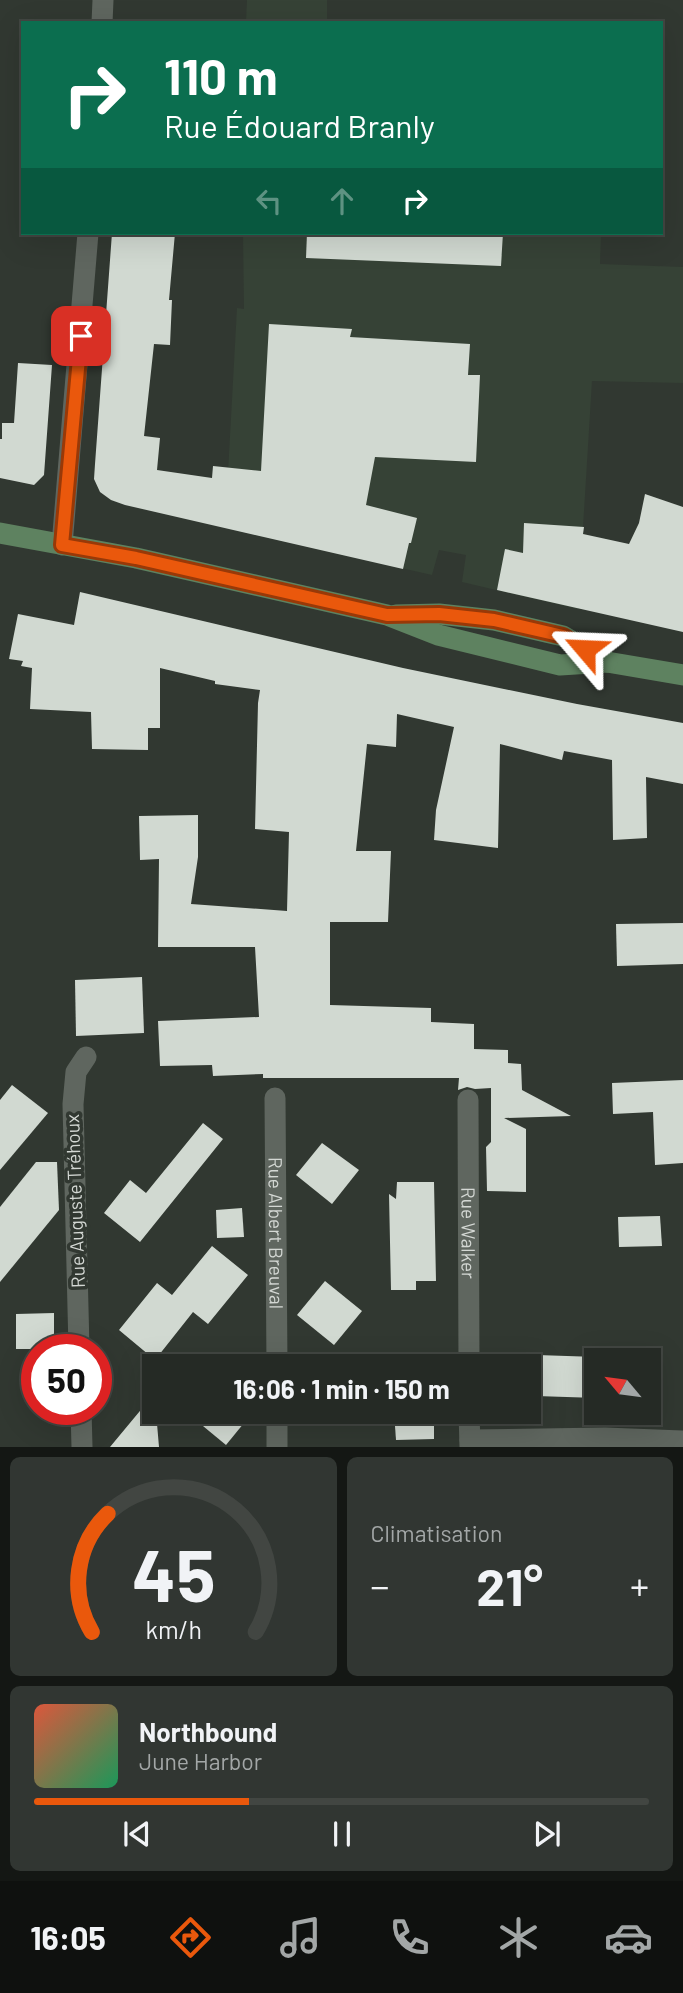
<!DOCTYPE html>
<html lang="fr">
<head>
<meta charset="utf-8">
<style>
	body { margin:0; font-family:Barlow,sans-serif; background:#313632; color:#f1f3f6; height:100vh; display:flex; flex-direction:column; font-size:26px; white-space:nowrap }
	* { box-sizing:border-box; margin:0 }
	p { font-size:23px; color:#a3a7a7 }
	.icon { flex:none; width:38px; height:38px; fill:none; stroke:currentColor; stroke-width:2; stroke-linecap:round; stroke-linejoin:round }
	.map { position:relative; height:1447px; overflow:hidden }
	.sheet { display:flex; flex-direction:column; gap:10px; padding:10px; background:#141714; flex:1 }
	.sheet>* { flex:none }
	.hud { position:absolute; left:21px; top:21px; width:642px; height:214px; border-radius:0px; box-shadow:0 7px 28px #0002,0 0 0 2px #424642; background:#0b6e4f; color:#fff; overflow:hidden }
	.needle { width:46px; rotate:299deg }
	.tools { position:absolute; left:584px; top:1348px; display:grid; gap:14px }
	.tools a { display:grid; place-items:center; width:77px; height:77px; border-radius:0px; background:#252a25; box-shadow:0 7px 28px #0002,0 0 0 2px #424642; font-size:35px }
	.speed { position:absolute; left:21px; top:1334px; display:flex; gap:14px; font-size:35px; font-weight:700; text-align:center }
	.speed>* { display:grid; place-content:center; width:91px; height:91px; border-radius:50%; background:#252a25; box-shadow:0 7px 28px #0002,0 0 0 2px #424642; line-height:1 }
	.speed .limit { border:10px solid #d22; background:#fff; color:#111 }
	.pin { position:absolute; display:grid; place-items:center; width:60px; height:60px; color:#fff; margin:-30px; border-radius:14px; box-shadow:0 4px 10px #0006 }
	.me { position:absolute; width:77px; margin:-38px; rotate:296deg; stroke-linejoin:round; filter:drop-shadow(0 0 5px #0008) }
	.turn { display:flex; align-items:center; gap:24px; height:147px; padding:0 28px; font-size:32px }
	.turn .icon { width:91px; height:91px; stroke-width:2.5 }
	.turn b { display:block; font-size:49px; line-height:60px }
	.lanes { display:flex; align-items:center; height:66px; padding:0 28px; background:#0003; justify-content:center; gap:35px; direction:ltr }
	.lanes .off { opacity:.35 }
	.big { font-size:52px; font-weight:700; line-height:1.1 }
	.sheet .card { flex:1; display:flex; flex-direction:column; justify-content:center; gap:10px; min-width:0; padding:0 24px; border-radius:10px; background:#313632 }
	.sheet .dial { align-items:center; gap:0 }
	.dial svg { height:182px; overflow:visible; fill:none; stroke:#424642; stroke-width:7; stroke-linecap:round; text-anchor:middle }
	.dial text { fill:#f1f3f6; stroke:none }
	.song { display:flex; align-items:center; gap:21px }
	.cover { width:84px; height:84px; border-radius:10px; background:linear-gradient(135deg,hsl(10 70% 55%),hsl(150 70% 35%)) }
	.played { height:7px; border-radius:4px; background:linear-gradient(90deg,#ea580c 35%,#424642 35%) }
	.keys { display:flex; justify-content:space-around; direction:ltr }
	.heat { display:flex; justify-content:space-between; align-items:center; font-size:38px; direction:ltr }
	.sheet .tiles { flex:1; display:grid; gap:10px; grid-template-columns:1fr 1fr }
	.card:last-child { grid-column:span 2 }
	.trip { position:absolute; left:142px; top:1354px; width:399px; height:70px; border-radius:0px; background:#252a25; box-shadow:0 7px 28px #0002,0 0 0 2px #424642; font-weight:700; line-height:70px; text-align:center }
	.tabs { display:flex; height:112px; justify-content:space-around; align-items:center; background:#0f110f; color:#a3a7a7 }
	.tabs .icon { width:49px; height:49px }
	.tabs .current { color:#ea580c }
	.tabs b { font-size:32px; color:#f1f3f6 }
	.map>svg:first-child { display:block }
</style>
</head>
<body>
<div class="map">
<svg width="683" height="1447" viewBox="0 0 683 1447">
	<rect width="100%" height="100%" fill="#313831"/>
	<g fill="#364236">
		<polygon points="247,0 327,0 327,23 246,23"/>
		<polygon points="243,233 601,233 600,264 683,267 683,383 592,381 578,609 462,582 466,555 439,550 432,575 225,528 237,308 244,309"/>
	</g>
	<g fill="#d1d9d1">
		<polygon points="112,233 175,233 169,300 172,300 170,345 154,344 144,436 160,438 157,470 212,478 213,466 261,471 269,324 352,329 350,337 470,344 468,375 480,375 476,462 375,457 366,505 417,518 411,543 409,543 403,569 125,505 111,500 100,492 94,479 95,464"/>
		<polygon points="307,233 503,233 501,266 306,258"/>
		<polygon points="18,363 52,365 44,475 34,485 0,478 0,439 2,439 2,423 14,423"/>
		<polygon points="645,494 683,507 683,632 497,590 505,549 523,553 524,523 584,527 583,534 629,544 639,523"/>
		<polygon points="80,592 403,668 577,704 683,723 683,784 646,777 647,838 613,840 612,760 564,751 562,760 500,744 498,848 434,840 436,810 454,727 397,714 396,747 367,744 356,851 391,851 388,922 330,922 330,1005 431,1008 431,1022 474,1024 474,1049 508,1050 508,1063 521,1064 522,1090 571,1116 504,1118 526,1129 526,1192 487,1191 486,1147 491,1142 491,1088 475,1089 467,1087 458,1090 459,1078 263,1078 263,1074 213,1076 212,1065 160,1066 158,1021 259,1017 255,947 158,947 159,859 140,860 139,816 198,815 198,857 191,904 287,911 289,832 255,829 258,703 260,690 215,684 215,681 160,668 160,728 148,728 148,750 92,749 91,712 30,709 32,668 21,666 23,661 9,659 18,614 74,625"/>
		<polygon points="683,923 683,964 617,966 616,924"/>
		<polygon points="142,977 144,1033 76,1036 75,980"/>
		<polygon points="683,1080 683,1163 655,1165 653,1112 613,1114 612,1083"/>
		<polygon points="12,1085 48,1113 0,1170 0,1100"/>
		<polygon points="203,1123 223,1139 140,1242 104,1213 130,1180 146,1193"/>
		<polygon points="322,1143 359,1170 332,1204 296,1175"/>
		<polygon points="36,1162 57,1162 59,1210 0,1282 0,1207"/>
		<polygon points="397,1182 434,1182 436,1281 416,1281 416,1290 391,1290 389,1194 396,1199"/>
		<polygon points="242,1208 244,1237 217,1238 216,1210"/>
		<polygon points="660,1216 662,1246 619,1247 618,1217"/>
		<polygon points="212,1246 248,1275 208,1324 193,1312 155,1360 119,1330 157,1283 172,1295"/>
		<polygon points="325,1281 362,1311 334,1345 297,1315"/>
		<polygon points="54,1313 54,1349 16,1349 16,1314"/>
		<polygon points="537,1355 597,1357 597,1398 536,1396"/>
		<polygon points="154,1394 154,1412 156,1412 159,1447 110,1447"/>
		<polygon points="186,1412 253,1412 226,1445"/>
		<polygon points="394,1412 434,1412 434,1439 396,1440"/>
	</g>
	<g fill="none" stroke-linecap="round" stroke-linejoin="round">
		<g stroke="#5f665f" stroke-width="21">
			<polyline points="102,23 103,0"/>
			<polyline points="62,545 88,233"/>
			<path id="s1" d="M275 1098 277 1367"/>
			<path id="s2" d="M468 1100 469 1367"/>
			<polyline points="79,1349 73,1104 76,1072 86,1057"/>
			<polyline points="81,1409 82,1447"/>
			<polyline points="277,1412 277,1447"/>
			<polyline points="469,1412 470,1447"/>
			<polyline points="470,1440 605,1438 682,1441"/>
		</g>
		<g stroke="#5e8260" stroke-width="21">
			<polyline points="0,533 136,558 387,615 438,635 560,665 607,662 683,675"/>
			<polyline points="396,615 439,614 494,620 563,636 607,662"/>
		</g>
	</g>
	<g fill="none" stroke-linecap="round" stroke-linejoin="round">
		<g stroke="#983908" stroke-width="18">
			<polyline id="route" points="81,336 62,545 136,558 387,615 439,614 494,620 563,636 585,649"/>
		</g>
		<use href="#route" stroke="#ea580c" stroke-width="12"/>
	</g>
	<g text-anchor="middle" stroke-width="7" stroke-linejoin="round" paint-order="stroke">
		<g font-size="19" fill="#d4d8d4" stroke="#313831">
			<text transform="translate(75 1201) rotate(-92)" y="7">Rue Auguste Tréhoux</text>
			<text dy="7" stroke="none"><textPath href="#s1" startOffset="135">Rue Albert Breuval</textPath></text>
			<text dy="7" stroke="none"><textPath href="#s2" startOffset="133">Rue Walker</textPath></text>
		</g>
	</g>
</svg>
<div class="tools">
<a><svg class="needle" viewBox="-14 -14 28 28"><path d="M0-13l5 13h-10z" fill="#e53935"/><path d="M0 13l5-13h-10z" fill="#a3a7a7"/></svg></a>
</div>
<div class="speed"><div class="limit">50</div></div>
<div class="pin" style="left:81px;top:336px;background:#d93025"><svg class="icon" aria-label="arrive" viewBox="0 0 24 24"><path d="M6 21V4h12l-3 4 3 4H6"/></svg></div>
<svg class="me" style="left:585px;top:649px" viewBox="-20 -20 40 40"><path d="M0-17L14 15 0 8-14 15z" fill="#ea580c" stroke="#fff" stroke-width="4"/></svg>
<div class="trip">16:06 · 1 min · 150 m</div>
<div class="hud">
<div class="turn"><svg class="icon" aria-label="right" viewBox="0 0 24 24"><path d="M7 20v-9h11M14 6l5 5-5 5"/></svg><div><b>110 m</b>Rue Édouard Branly</div></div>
<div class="lanes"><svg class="icon off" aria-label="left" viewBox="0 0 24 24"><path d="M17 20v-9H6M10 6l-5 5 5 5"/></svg><svg class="icon off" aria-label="ahead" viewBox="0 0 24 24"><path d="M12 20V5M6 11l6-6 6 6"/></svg><svg class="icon" aria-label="right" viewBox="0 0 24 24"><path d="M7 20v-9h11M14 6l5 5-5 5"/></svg></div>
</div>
</div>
<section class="sheet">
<div class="tiles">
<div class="card dial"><svg viewBox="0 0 100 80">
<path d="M14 69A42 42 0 1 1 86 69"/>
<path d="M14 69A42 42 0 0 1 21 17" stroke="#ea580c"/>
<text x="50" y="56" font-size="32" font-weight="700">45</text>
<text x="50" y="72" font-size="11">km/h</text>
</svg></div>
<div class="card"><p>Climatisation</p>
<div class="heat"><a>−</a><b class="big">21°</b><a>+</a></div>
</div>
<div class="card">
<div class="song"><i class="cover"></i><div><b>Northbound</b><p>June Harbor</p></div></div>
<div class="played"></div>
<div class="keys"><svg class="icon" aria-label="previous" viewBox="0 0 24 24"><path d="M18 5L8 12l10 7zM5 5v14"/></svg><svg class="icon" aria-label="pause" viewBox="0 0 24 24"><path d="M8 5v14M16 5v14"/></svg><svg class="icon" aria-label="next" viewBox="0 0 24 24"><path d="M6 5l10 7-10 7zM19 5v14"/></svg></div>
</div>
</div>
</section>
<nav class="tabs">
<b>16:05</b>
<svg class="icon current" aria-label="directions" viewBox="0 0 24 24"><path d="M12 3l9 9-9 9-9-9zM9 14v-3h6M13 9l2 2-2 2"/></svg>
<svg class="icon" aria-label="music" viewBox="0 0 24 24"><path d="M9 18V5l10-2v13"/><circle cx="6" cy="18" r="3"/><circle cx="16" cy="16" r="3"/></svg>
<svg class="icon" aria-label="phone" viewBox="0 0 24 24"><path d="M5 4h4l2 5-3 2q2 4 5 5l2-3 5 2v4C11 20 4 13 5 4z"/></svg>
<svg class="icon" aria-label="climate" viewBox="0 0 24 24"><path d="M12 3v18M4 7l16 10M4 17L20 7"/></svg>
<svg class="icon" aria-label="car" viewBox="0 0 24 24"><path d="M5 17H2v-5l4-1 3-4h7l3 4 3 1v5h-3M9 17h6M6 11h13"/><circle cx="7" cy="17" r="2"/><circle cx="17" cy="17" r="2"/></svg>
</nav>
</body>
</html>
